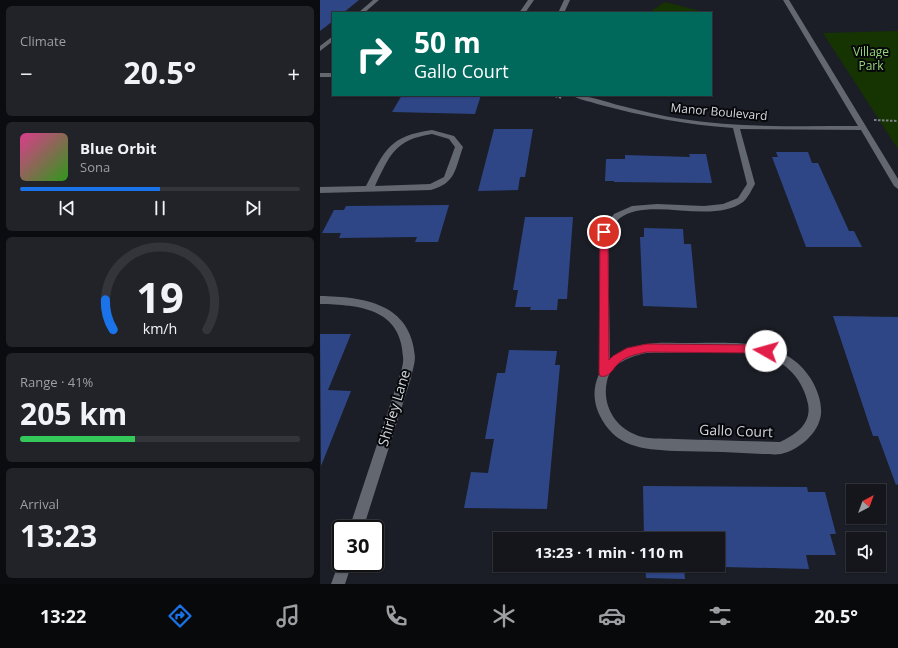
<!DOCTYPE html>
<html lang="en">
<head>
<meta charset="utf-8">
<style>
	body { margin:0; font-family:"Open Sans",sans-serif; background:#212329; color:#f1f3f6; height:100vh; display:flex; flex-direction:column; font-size:15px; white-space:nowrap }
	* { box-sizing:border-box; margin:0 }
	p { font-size:13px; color:#9d9fa3 }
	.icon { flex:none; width:22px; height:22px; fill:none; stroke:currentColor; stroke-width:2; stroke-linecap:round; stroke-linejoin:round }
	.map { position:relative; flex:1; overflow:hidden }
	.details { display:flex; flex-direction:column; gap:6px; padding:6px; background:#0b0c0f; width:320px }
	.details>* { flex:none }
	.top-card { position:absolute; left:12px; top:12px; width:380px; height:84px; border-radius:0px; box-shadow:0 1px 3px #0004,0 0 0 1px #33353b; background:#00695c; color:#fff; overflow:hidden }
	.needle { width:26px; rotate:41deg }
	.buttons { position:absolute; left:526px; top:484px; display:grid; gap:8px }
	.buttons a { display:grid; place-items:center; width:40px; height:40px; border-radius:0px; background:#14161c; box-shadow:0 1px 3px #0004,0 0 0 1px #33353b; font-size:20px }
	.speed { position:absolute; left:12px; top:520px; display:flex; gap:8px; font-size:20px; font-weight:700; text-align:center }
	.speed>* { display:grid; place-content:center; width:52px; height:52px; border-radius:50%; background:#14161c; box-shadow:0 1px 3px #0004,0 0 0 1px #33353b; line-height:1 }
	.speed .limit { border:2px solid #111; border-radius:6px; background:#fff; color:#111 }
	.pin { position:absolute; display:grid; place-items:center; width:34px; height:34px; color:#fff; margin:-17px; border:2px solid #fff; border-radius:50%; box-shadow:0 1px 4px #0007 }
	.me { position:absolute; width:44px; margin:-22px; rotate:277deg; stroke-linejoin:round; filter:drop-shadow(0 0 3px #0008) }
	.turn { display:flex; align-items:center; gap:14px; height:84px; padding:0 16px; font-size:18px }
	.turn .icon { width:52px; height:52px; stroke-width:2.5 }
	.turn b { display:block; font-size:28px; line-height:34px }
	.big { font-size:30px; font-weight:700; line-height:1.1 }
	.details .card { flex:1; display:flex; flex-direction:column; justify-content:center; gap:6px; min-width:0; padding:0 14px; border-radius:6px; background:#212329 }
	.details .dial { align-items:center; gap:0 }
	.dial svg { height:104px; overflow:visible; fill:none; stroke:#33353b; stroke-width:7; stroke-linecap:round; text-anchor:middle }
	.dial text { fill:#f1f3f6; stroke:none }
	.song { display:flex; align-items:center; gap:12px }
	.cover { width:48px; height:48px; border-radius:6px; background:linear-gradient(135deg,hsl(330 70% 55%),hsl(110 70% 35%)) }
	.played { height:4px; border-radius:2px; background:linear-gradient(90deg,#1a73e8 50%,#33353b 50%) }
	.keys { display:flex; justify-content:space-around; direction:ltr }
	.heat { display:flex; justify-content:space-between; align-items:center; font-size:22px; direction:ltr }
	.charge { height:6px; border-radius:3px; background:linear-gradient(90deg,#34c759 41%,#33353b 0) }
	.trip { position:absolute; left:173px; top:532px; width:232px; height:40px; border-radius:0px; background:#14161c; box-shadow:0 1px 3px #0004,0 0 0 1px #33353b; font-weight:700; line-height:40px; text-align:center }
	.menu { display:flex; height:64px; justify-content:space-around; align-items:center; background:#08090b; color:#9d9fa3 }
	.menu .icon { width:28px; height:28px }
	.menu .current { color:#1a73e8 }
	.menu b { font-size:18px; color:#f1f3f6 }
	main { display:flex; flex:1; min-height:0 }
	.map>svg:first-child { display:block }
</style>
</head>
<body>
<main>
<section class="details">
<div class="card"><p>Climate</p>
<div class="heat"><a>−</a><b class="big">20.5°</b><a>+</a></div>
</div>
<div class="card">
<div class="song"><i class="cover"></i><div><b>Blue Orbit</b><p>Sona</p></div></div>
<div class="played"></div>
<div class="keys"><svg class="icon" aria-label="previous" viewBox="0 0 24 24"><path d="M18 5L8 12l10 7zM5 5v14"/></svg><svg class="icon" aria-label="pause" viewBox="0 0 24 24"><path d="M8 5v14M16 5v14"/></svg><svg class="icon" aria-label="next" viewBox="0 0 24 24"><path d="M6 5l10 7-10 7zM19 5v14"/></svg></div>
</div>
<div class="card dial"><svg viewBox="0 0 100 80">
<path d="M14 69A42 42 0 1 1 86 69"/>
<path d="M14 69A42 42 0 0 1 8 46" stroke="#1a73e8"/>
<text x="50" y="56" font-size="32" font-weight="700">19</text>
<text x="50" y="72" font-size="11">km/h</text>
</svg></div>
<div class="card"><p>Range · 41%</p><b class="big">205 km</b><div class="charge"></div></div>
<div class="card"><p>Arrival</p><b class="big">13:23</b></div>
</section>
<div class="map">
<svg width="578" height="584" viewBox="0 0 578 584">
	<rect width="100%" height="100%" fill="#1b1e26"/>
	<g fill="#153401">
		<polygon points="345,2 388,13 328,13"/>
		<polygon points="578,31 578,149 503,33"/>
	</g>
	<g fill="#2f4686">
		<polygon points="0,0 39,0 23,13 13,13 13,21 0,31"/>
		<polygon points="82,95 161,95 155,114 72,112"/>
		<polygon points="174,129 213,129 205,177 200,177 198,190 158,191"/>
		<polygon points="456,152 488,152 492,163 498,163 529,231 534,231 542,247 486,247 452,157 458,157"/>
		<polygon points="369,154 386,154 392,183 294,182 294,181 285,181 286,159 305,159 305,155 370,157"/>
		<polygon points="129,205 118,242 95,242 97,237 19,238 21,233 2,233 14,210 24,210 26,206"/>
		<polygon points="205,217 253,217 247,299 238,299 237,310 210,310 211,307 195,307 198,290 193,290"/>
		<polygon points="324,228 363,229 364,244 371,244 377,308 323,306 320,237 324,237"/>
		<polygon points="513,316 578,317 578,484 576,485 558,436 553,436"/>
		<polygon points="0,334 31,334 8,390 31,391 1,466"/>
		<polygon points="189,350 237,351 235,365 240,365 227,509 144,508 151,472 168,473 174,439 165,439 177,373 185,373"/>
		<polygon points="323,486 487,487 488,492 505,492 516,534 510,534 516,555 486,555 489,569 364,566 365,579 326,578 325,565 398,565 398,539 324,539"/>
	</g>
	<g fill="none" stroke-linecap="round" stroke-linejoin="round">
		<g stroke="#7e8187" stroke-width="2" stroke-dasharray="2.5 1.5" stroke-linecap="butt">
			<polyline points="231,95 242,98"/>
			<polyline points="554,120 578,121"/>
		</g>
		<g fill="#636770" fill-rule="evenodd">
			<polygon points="53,0 59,0 44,13 38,13"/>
			<polygon points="208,0 214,0 205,13 199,13"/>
			<polygon points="244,0 250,0 244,13 238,13"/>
			<path d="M463 0H469L578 179V189L574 186 541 130 420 129 435 184C432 189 428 198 423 202 392 225 329 196 300 218 296 221 292 228 288 232L290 359C314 339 345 343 374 343 416 343 465 338 491 379 497 389 502 402 501 414 499 433 479 450 461 454 455 455 448 454 443 454 429 453 416 453 403 452 387 452 371 451 355 451 322 449 295 448 279 414 273 401 273 387 279 374L280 232 294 214 312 206 337 204 384 206 403 204 418 198 427 184 413 128C367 125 322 116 277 104 270 101 258 100 252 95 269 95 285 102 302 106 322 111 342 116 362 119 420 128 479 126 538 126ZM327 353C350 353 374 352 397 353 411 353 424 351 437 354 463 358 483 378 488 404 492 424 475 435 460 442 425 441 390 440 356 439 342 438 326 440 314 434 293 425 282 403 287 381 291 363 311 356 327 353Z"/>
			<polygon points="13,36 13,41 0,51 0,46"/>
			<rect x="0" y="73" width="13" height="4"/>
			<path d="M112 130 134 136 143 147C135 169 136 183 111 190L0 193V187L46 186C65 150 69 136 112 130ZM112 134 129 139 135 147 124 177 110 184 55 186C70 155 74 140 112 134Z"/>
			<path d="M0 296C44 297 91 303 95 357 95 364 92 371 91 378L43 529H29L79 378C81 371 84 364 83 357 81 308 39 305 0 304Z"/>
			<polygon points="21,557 21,563 32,563 25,584 11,584"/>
		</g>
	</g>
	<path fill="#e11d48" stroke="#92132f" d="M284 229 288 232 289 360 293 356 307 348 327 344 437 345 449 348 451 351 449 354 446 355 437 353 327 352C317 354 307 356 300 362 293 367 290 379 280 376L279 373 280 232Z"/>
	<g text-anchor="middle" stroke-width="4" stroke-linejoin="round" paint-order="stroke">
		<g font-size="12" fill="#96d577" stroke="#07080c">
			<text x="551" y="56">Village<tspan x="551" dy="14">Park</tspan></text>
		</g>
		<g font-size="12" fill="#d4d7dc" stroke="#07080c">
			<text transform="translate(399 112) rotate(5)" y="4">Manor Boulevard</text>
		</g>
		<g font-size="14" fill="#d4d7dc" stroke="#07080c">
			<text transform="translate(74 408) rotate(-73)" y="5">Shirley Lane</text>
			<text transform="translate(416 431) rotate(2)" y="5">Gallo Court</text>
		</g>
	</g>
</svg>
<div class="buttons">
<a><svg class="needle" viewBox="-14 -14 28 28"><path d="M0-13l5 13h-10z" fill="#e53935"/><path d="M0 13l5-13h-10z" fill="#9d9fa3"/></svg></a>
<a><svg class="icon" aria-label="sound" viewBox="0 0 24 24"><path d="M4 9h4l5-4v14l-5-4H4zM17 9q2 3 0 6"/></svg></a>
</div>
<div class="speed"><div class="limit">30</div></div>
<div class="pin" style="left:284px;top:232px;background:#d93025"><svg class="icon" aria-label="arrive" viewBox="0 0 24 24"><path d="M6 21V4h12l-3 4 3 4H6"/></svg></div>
<svg class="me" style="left:446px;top:351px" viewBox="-20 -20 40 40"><circle r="19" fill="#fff"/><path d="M0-13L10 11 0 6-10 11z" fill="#e11d48"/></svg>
<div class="trip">13:23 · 1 min · 110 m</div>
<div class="top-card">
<div class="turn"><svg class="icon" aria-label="right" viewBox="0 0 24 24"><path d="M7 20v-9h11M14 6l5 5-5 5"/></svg><div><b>50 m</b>Gallo Court</div></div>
</div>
</div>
</main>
<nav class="menu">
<b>13:22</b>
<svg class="icon current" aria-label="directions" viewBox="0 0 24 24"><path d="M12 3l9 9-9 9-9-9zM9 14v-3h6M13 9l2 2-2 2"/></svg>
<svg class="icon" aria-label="music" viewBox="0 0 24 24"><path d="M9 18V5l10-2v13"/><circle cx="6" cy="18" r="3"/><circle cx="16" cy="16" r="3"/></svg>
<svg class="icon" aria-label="phone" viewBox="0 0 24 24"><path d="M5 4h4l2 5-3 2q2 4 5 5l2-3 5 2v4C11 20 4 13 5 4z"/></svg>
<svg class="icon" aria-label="climate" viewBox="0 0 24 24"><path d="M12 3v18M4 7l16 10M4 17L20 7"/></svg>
<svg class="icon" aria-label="car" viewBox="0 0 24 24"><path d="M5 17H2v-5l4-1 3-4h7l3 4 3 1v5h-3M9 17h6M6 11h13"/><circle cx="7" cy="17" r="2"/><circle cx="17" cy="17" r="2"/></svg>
<svg class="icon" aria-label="filters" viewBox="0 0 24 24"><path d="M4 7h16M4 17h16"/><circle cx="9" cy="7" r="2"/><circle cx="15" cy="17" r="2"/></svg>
<b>20.5°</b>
</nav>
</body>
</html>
